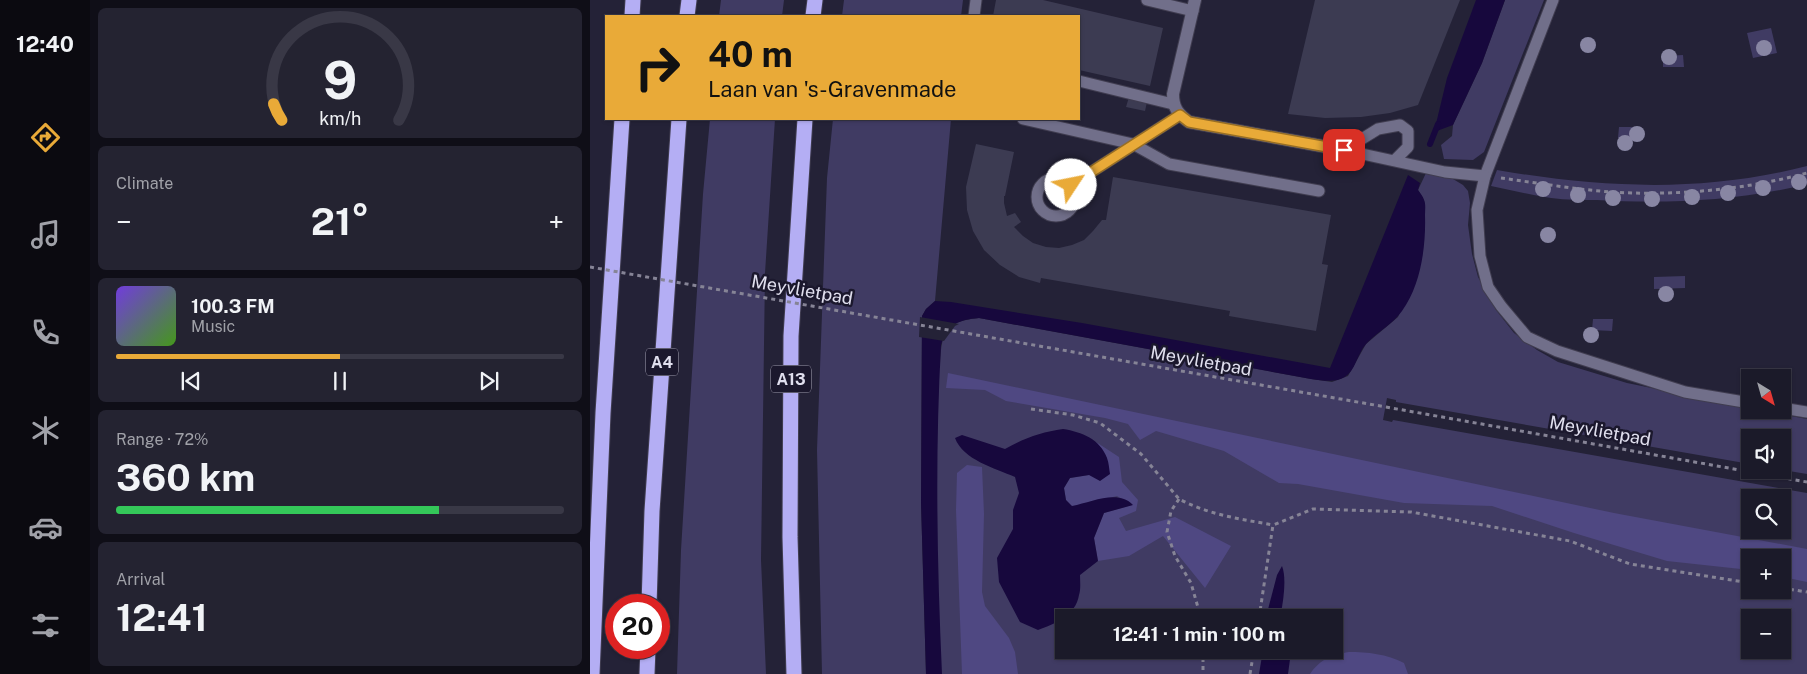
<!DOCTYPE html>
<html lang="en">
<head>
<meta charset="utf-8">
<style>
	body { margin:0; font-family:"Public Sans",sans-serif; background:#242331; color:#f1f3f6; height:100vh; display:flex; flex-direction:column; font-size:19px; white-space:nowrap }
	* { box-sizing:border-box; margin:0 }
	p { font-size:16px; color:#a0a1a8 }
	.icon { flex:none; width:28px; height:28px; fill:none; stroke:currentColor; stroke-width:2; stroke-linecap:round; stroke-linejoin:round }
	.map { position:relative; flex:1; overflow:hidden }
	.drawer { display:flex; flex-direction:column; gap:8px; padding:8px; background:#0f0e17; width:500px }
	.drawer>* { flex:none }
	.hud { position:absolute; left:15px; top:15px; width:475px; height:105px; border-radius:0px; box-shadow:0 1px 4px #0004,0 0 0 1px #393846; background:#e9aa38; color:#111; overflow:hidden }
	.needle { width:32px; rotate:143deg }
	.fabs { position:absolute; left:1151px; top:369px; display:grid; gap:10px }
	.fabs a { display:grid; place-items:center; width:50px; height:50px; border-radius:0px; background:#1b1a29; box-shadow:0 1px 4px #0004,0 0 0 1px #393846; font-size:25px }
	.speed { position:absolute; left:15px; top:594px; display:flex; gap:10px; font-size:25px; font-weight:700; text-align:center }
	.speed>* { display:grid; place-content:center; width:65px; height:65px; border-radius:50%; background:#1b1a29; box-shadow:0 1px 4px #0004,0 0 0 1px #393846; line-height:1 }
	.speed .limit { border:8px solid #d22; background:#fff; color:#111 }
	.pin { position:absolute; display:grid; place-items:center; width:42px; height:42px; color:#fff; margin:-21px; border-radius:10px; box-shadow:0 2px 8px #0006 }
	.me { position:absolute; width:55px; margin:-28px; rotate:56deg; stroke-linejoin:round; filter:drop-shadow(0 0 4px #0008) }
	.turn { display:flex; align-items:center; gap:18px; height:105px; padding:0 20px; font-size:22px }
	.turn .icon { width:65px; height:65px; stroke-width:2.5 }
	.turn b { display:block; font-size:35px; line-height:42px }
	.big { font-size:38px; font-weight:700; line-height:1.1 }
	.drawer .widget { flex:1; display:flex; flex-direction:column; justify-content:center; gap:8px; min-width:0; padding:0 18px; border-radius:8px; background:#242331 }
	.drawer .dial { align-items:center; gap:0 }
	.dial svg { height:130px; overflow:visible; fill:none; stroke:#393846; stroke-width:7; stroke-linecap:round; text-anchor:middle }
	.dial text { fill:#f1f3f6; stroke:none }
	.song { display:flex; align-items:center; gap:15px }
	.cover { width:60px; height:60px; border-radius:8px; background:linear-gradient(135deg,hsl(260 70% 55%),hsl(100 70% 35%)) }
	.played { height:5px; border-radius:2px; background:linear-gradient(90deg,#e9aa38 50%,#393846 50%) }
	.keys { display:flex; justify-content:space-around; direction:ltr }
	.heat { display:flex; justify-content:space-between; align-items:center; font-size:28px; direction:ltr }
	.charge { height:8px; border-radius:4px; background:linear-gradient(90deg,#34c759 72%,#393846 0) }
	.trip { position:absolute; left:465px; top:609px; width:288px; height:50px; border-radius:0px; background:#1b1a29; box-shadow:0 1px 4px #0004,0 0 0 1px #393846; font-weight:700; line-height:50px; text-align:center }
	main { display:flex; flex:1; min-height:0 }
	.tab-bar { display:flex; flex-direction:column; width:90px; justify-content:space-around; align-items:center; background:#0b0a10; color:#a0a1a8 }
	.tab-bar .icon { width:35px; height:35px }
	.tab-bar .active { color:#e9aa38 }
	.tab-bar b { font-size:22px; color:#f1f3f6 }
	.map>svg:first-child { display:block }
</style>
</head>
<body>
<main>
<nav class="tab-bar">
<b>12:40</b>
<svg class="icon active" aria-label="directions" viewBox="0 0 24 24"><path d="M12 3l9 9-9 9-9-9zM9 14v-3h6M13 9l2 2-2 2"/></svg>
<svg class="icon" aria-label="music" viewBox="0 0 24 24"><path d="M9 18V5l10-2v13"/><circle cx="6" cy="18" r="3"/><circle cx="16" cy="16" r="3"/></svg>
<svg class="icon" aria-label="phone" viewBox="0 0 24 24"><path d="M5 4h4l2 5-3 2q2 4 5 5l2-3 5 2v4C11 20 4 13 5 4z"/></svg>
<svg class="icon" aria-label="climate" viewBox="0 0 24 24"><path d="M12 3v18M4 7l16 10M4 17L20 7"/></svg>
<svg class="icon" aria-label="car" viewBox="0 0 24 24"><path d="M5 17H2v-5l4-1 3-4h7l3 4 3 1v5h-3M9 17h6M6 11h13"/><circle cx="7" cy="17" r="2"/><circle cx="17" cy="17" r="2"/></svg>
<svg class="icon" aria-label="filters" viewBox="0 0 24 24"><path d="M4 7h16M4 17h16"/><circle cx="9" cy="7" r="2"/><circle cx="15" cy="17" r="2"/></svg>
</nav>
<section class="drawer">
<div class="widget dial"><svg viewBox="0 0 100 80">
<path d="M14 69A42 42 0 1 1 86 69"/>
<path d="M14 69A42 42 0 0 1 9 59" stroke="#e9aa38"/>
<text x="50" y="56" font-size="32" font-weight="700">9</text>
<text x="50" y="72" font-size="11">km/h</text>
</svg></div>
<div class="widget"><p>Climate</p>
<div class="heat"><a>−</a><b class="big">21°</b><a>+</a></div>
</div>
<div class="widget">
<div class="song"><i class="cover"></i><div><b>100.3 FM</b><p>Music</p></div></div>
<div class="played"></div>
<div class="keys"><svg class="icon" aria-label="previous" viewBox="0 0 24 24"><path d="M18 5L8 12l10 7zM5 5v14"/></svg><svg class="icon" aria-label="pause" viewBox="0 0 24 24"><path d="M8 5v14M16 5v14"/></svg><svg class="icon" aria-label="next" viewBox="0 0 24 24"><path d="M6 5l10 7-10 7zM19 5v14"/></svg></div>
</div>
<div class="widget"><p>Range · 72%</p><b class="big">360 km</b><div class="charge"></div></div>
<div class="widget"><p>Arrival</p><b class="big">12:41</b></div>
</section>
<div class="map">
<svg width="1217" height="674" viewBox="0 0 1217 674">
	<rect width="100%" height="100%" fill="#242237"/>
	<g fill="#403b63" fill-rule="evenodd">
		<polygon points="131,0 194,0 192,16 129,16"/>
		<polygon points="254,0 373,0 371,16 252,16"/>
		<polygon points="915,0 954,0 894,152 883,160 854,159 851,145 862,136 863,125 892,63"/>
		<polygon points="1181,28 1187,53 1163,58 1157,33"/>
		<polygon points="1093,55 1094,67 1073,67 1073,56"/>
		<polygon points="120,119 185,119 175,273 171,560 176,674 87,674 91,550 113,194"/>
		<polygon points="243,119 361,119 345,301 336,309 332,316 331,502 336,674 232,674 227,450 237,178"/>
		<polygon points="1029,127 1052,127 1051,139 1028,138"/>
		<path d="M1217 166V184C1149 201 1077 204 1007 200 992 200 976 200 961 198 941 195 921 190 901 186L907 170C1012 188 1113 193 1217 166Z"/>
		<path d="M836 173 858 176 873 185 878 191 880 203 878 225 882 254 888 277 906 310 924 333 947 350 968 362 1037 383 1160 408V410H1169L1217 419V474L1193 470 1192 438H1160V464L806 402V400L797 398 793 420 802 422 803 420 1217 493V674H344L339 367 350 368C351 336 353 321 389 318L721 379 742 382 758 376 776 344 808 317 832 257 835 221 834 200 828 190ZM1160 498H1192V530H1160ZM1160 558H1192V590H1160ZM474 618H744V650H474ZM1160 618H1192V650H1160Z"/>
		<polygon points="1095,276 1095,288 1064,289 1064,277"/>
		<polygon points="1003,319 1023,319 1022,331 1002,330"/>
	</g>
	<g fill="#4f4882">
		<polygon points="358,373 1024,513 1217,549 1217,582 1193,577 1192,558 1160,558 1160,570 1077,561 984,533 902,506 814,503 708,484 689,483 634,451 566,431 550,440 538,424 515,418 416,401 395,390 356,388"/>
		<polygon points="506,442 529,457 532,482 548,500 546,511 529,518 536,531 585,517 641,546 615,588 573,536 539,556 508,561 504,538 514,513 542,505 527,496 482,507 476,500 474,488 480,478 499,475 517,458"/>
		<polygon points="377,465 392,467 394,514 392,592 395,606 419,638 425,652 428,674 372,674 366,510 367,473"/>
		<path d="M759 652C777 652 797 654 814 663L818 674H720C730 659 742 655 759 652Z"/>
	</g>
	<g fill="#17083d">
		<polygon points="886,0 915,0 892,63 863,125 844,132 857,78"/>
		<path d="M818 175 830 183 828 190C830 193 833 196 834 200 836 204 835 210 835 215 836 246 831 285 812 311 803 324 789 331 778 342 772 348 770 354 766 362 757 384 742 382 721 379L389 318C368 320 357 324 351 345 345 455 347 564 352 674H336L331 502 332 316 336 309 345 301 361 302 492 323 740 368Z"/>
		<path d="M473 429C492 432 510 439 517 458 519 463 519 469 520 474L510 481 499 475 480 478 474 488 476 500 482 506C502 502 528 489 543 505L514 513 504 538 508 561 490 575C490 581 491 589 489 595 486 615 465 624 448 630L430 622 409 582 407 558 423 529V510L429 493 425 477C405 468 373 460 365 438L372 435 415 449C434 438 452 432 473 429Z"/>
		<path d="M692 566C697 578 693 604 690 617H676L687 575Z"/>
		<polygon points="673,650 700,650 701,652 698,674 669,674"/>
	</g>
	<polygon fill="#242237" points="330,317 369,324 365,326 354,341 329,337"/>
	<g fill="none" stroke-linecap="round" stroke-linejoin="round">
		<polyline stroke="#17083d" stroke-width="6" points="840,144 848,124"/>
	</g>
	<g fill="#3c3b52">
		<polygon points="406,0 453,0 573,28 560,86 489,70 489,16 403,16"/>
		<polygon points="725,0 870,0 828,105 800,113 771,117 735,118 698,114"/>
		<polygon points="539,97 557,102 555,111 536,107"/>
		<polygon points="386,144 424,152 415,196 414,196 414,203 417,216 425,213 431,222 424,227 433,236 443,243 456,247 469,248 482,245 494,240 503,231 512,220 516,220 523,177 741,215 732,264 738,265 726,331 639,316 640,311 451,278 450,283 429,277 410,265 394,250 383,231 377,210 376,187"/>
	</g>
	<g fill="none" stroke-linecap="round" stroke-linejoin="round">
		<g stroke="#403d50" stroke-width="13">
			<g id="lane">
				<polyline points="557,0 603,11"/>
				<polyline points="963,0 895,176 887,210 890,256 898,287 911,306 937,337 967,351 1095,392 1160,403"/>
				<polyline points="384,16 386,0"/>
				<polyline points="489,81 583,104"/>
				<polyline points="433,119 543,144 579,164 729,191"/>
				<polyline points="754,150 855,172 895,176"/>
				<polyline points="754,150 788,129 810,125 818,131 818,147 805,160"/>
				<circle cx="466" cy="197" r="19"/>
				<polyline points="481,185 590,115"/>
				<polyline points="1192,408 1217,412"/>
			</g>
		</g>
		<g stroke="#403d50" stroke-width="14">
			<path id="street" d="M605 0 583 94C583 108 588 114 599 122L754 150"/>
		</g>
		<g stroke="#403d50" stroke-width="17">
			<g id="highway">
				<polyline points="42,16 43,0"/>
				<polyline points="97,16 99,0"/>
				<polyline points="223,16 225,0"/>
				<polyline points="59,605 62,511 89,119"/>
				<polyline points="2,674 13,413 32,119"/>
				<polyline points="57,674 58,648"/>
				<polyline points="204,674 200,537 201,336 215,119"/>
			</g>
		</g>
		<g stroke="#868496" stroke-width="3" stroke-dasharray="4 4" stroke-linecap="butt">
			<path d="M911 178C947 183 984 189 1020 192 1085 196 1154 190 1217 173"/>
			<polyline points="796,407 1217,482"/>
			<path d="M441 409 483 415 510 423 551 454 589 499C619 515 651 519 683 525"/>
			<polyline points="589,499 581,511 577,532 585,556 601,583 611,618"/>
			<polyline points="1192,588 1217,592"/>
			<polyline points="669,618 683,525 723,509 821,512 980,541 1040,564 1160,583"/>
			<polyline points="613,650 613,674"/>
			<polyline points="660,674 664,650"/>
		</g>
		<use href="#lane" stroke="#716f8a" stroke-width="11"/>
		<use href="#street" stroke="#716f8a" stroke-width="12"/>
		<use href="#highway" stroke="#b4aef4" stroke-width="15"/>
		<polyline stroke="#868496" stroke-width="3" stroke-dasharray="4 4" stroke-linecap="butt" points="0,267 796,407"/>
	</g>
	<g fill="#8886a3">
		<circle cx="998" cy="45" r="8"/>
		<circle cx="1174" cy="48" r="8"/>
		<circle cx="1079" cy="57" r="8"/>
		<circle cx="1047" cy="134" r="8"/>
		<circle cx="1035" cy="143" r="8"/>
		<circle cx="1209" cy="182" r="8"/>
		<circle cx="1173" cy="188" r="8"/>
		<circle cx="953" cy="189" r="8"/>
		<circle cx="1138" cy="193" r="8"/>
		<circle cx="988" cy="195" r="8"/>
		<circle cx="1102" cy="197" r="8"/>
		<circle cx="1023" cy="198" r="8"/>
		<circle cx="1062" cy="199" r="8"/>
		<circle cx="958" cy="235" r="8"/>
		<circle cx="1076" cy="294" r="8"/>
		<circle cx="1001" cy="335" r="8"/>
	</g>
	<g fill="none" stroke-linecap="round" stroke-linejoin="round">
		<g stroke="#976e24" stroke-width="12">
			<polyline id="route" points="481,185 590,115 599,122 754,150"/>
		</g>
		<use href="#route" stroke="#e9aa38" stroke-width="9"/>
	</g>
	<g text-anchor="middle" stroke-width="5" stroke-linejoin="round" paint-order="stroke">
		<g fill="#1b182d" stroke="#a5a3b4" stroke-width="1">
			<rect x="56" y="348.5" width="32" height="27" rx="4"/>
			<rect x="181" y="365.5" width="40" height="27" rx="4"/>
		</g>
		<g font-size="16" font-weight="bold" fill="#e0dfee">
			<text x="72" y="368">A4</text>
			<text x="201" y="385">A13</text>
		</g>
		<g font-size="18" fill="#e0dfee" stroke="#1b182d">
			<text transform="translate(212 290) rotate(10)" y="6">Meyvlietpad</text>
			<text transform="translate(611 361) rotate(10)" y="6">Meyvlietpad</text>
			<text transform="translate(1010 431) rotate(10)" y="6">Meyvlietpad</text>
		</g>
	</g>
</svg>
<div class="fabs">
<a><svg class="needle" viewBox="-14 -14 28 28"><path d="M0-13l5 13h-10z" fill="#e53935"/><path d="M0 13l5-13h-10z" fill="#a0a1a8"/></svg></a>
<a><svg class="icon" aria-label="sound" viewBox="0 0 24 24"><path d="M4 9h4l5-4v14l-5-4H4zM17 9q2 3 0 6"/></svg></a>
<a><svg class="icon" aria-label="search" viewBox="0 0 24 24"><circle cx="10" cy="10" r="6"/><path d="M15 15l6 6"/></svg></a>
<a>+</a>
<a>−</a>
</div>
<div class="speed"><div class="limit">20</div></div>
<div class="pin" style="left:754px;top:150px;background:#d93025"><svg class="icon" aria-label="arrive" viewBox="0 0 24 24"><path d="M6 21V4h12l-3 4 3 4H6"/></svg></div>
<svg class="me" style="left:481px;top:185px" viewBox="-20 -20 40 40"><circle r="19" fill="#fff"/><path d="M0-13L10 11 0 6-10 11z" fill="#e9aa38"/></svg>
<div class="trip">12:41 · 1 min · 100 m</div>
<div class="hud">
<div class="turn"><svg class="icon" aria-label="right" viewBox="0 0 24 24"><path d="M7 20v-9h11M14 6l5 5-5 5"/></svg><div><b>40 m</b>Laan van 's-Gravenmade</div></div>
</div>
</div>
</main>
</body>
</html>
